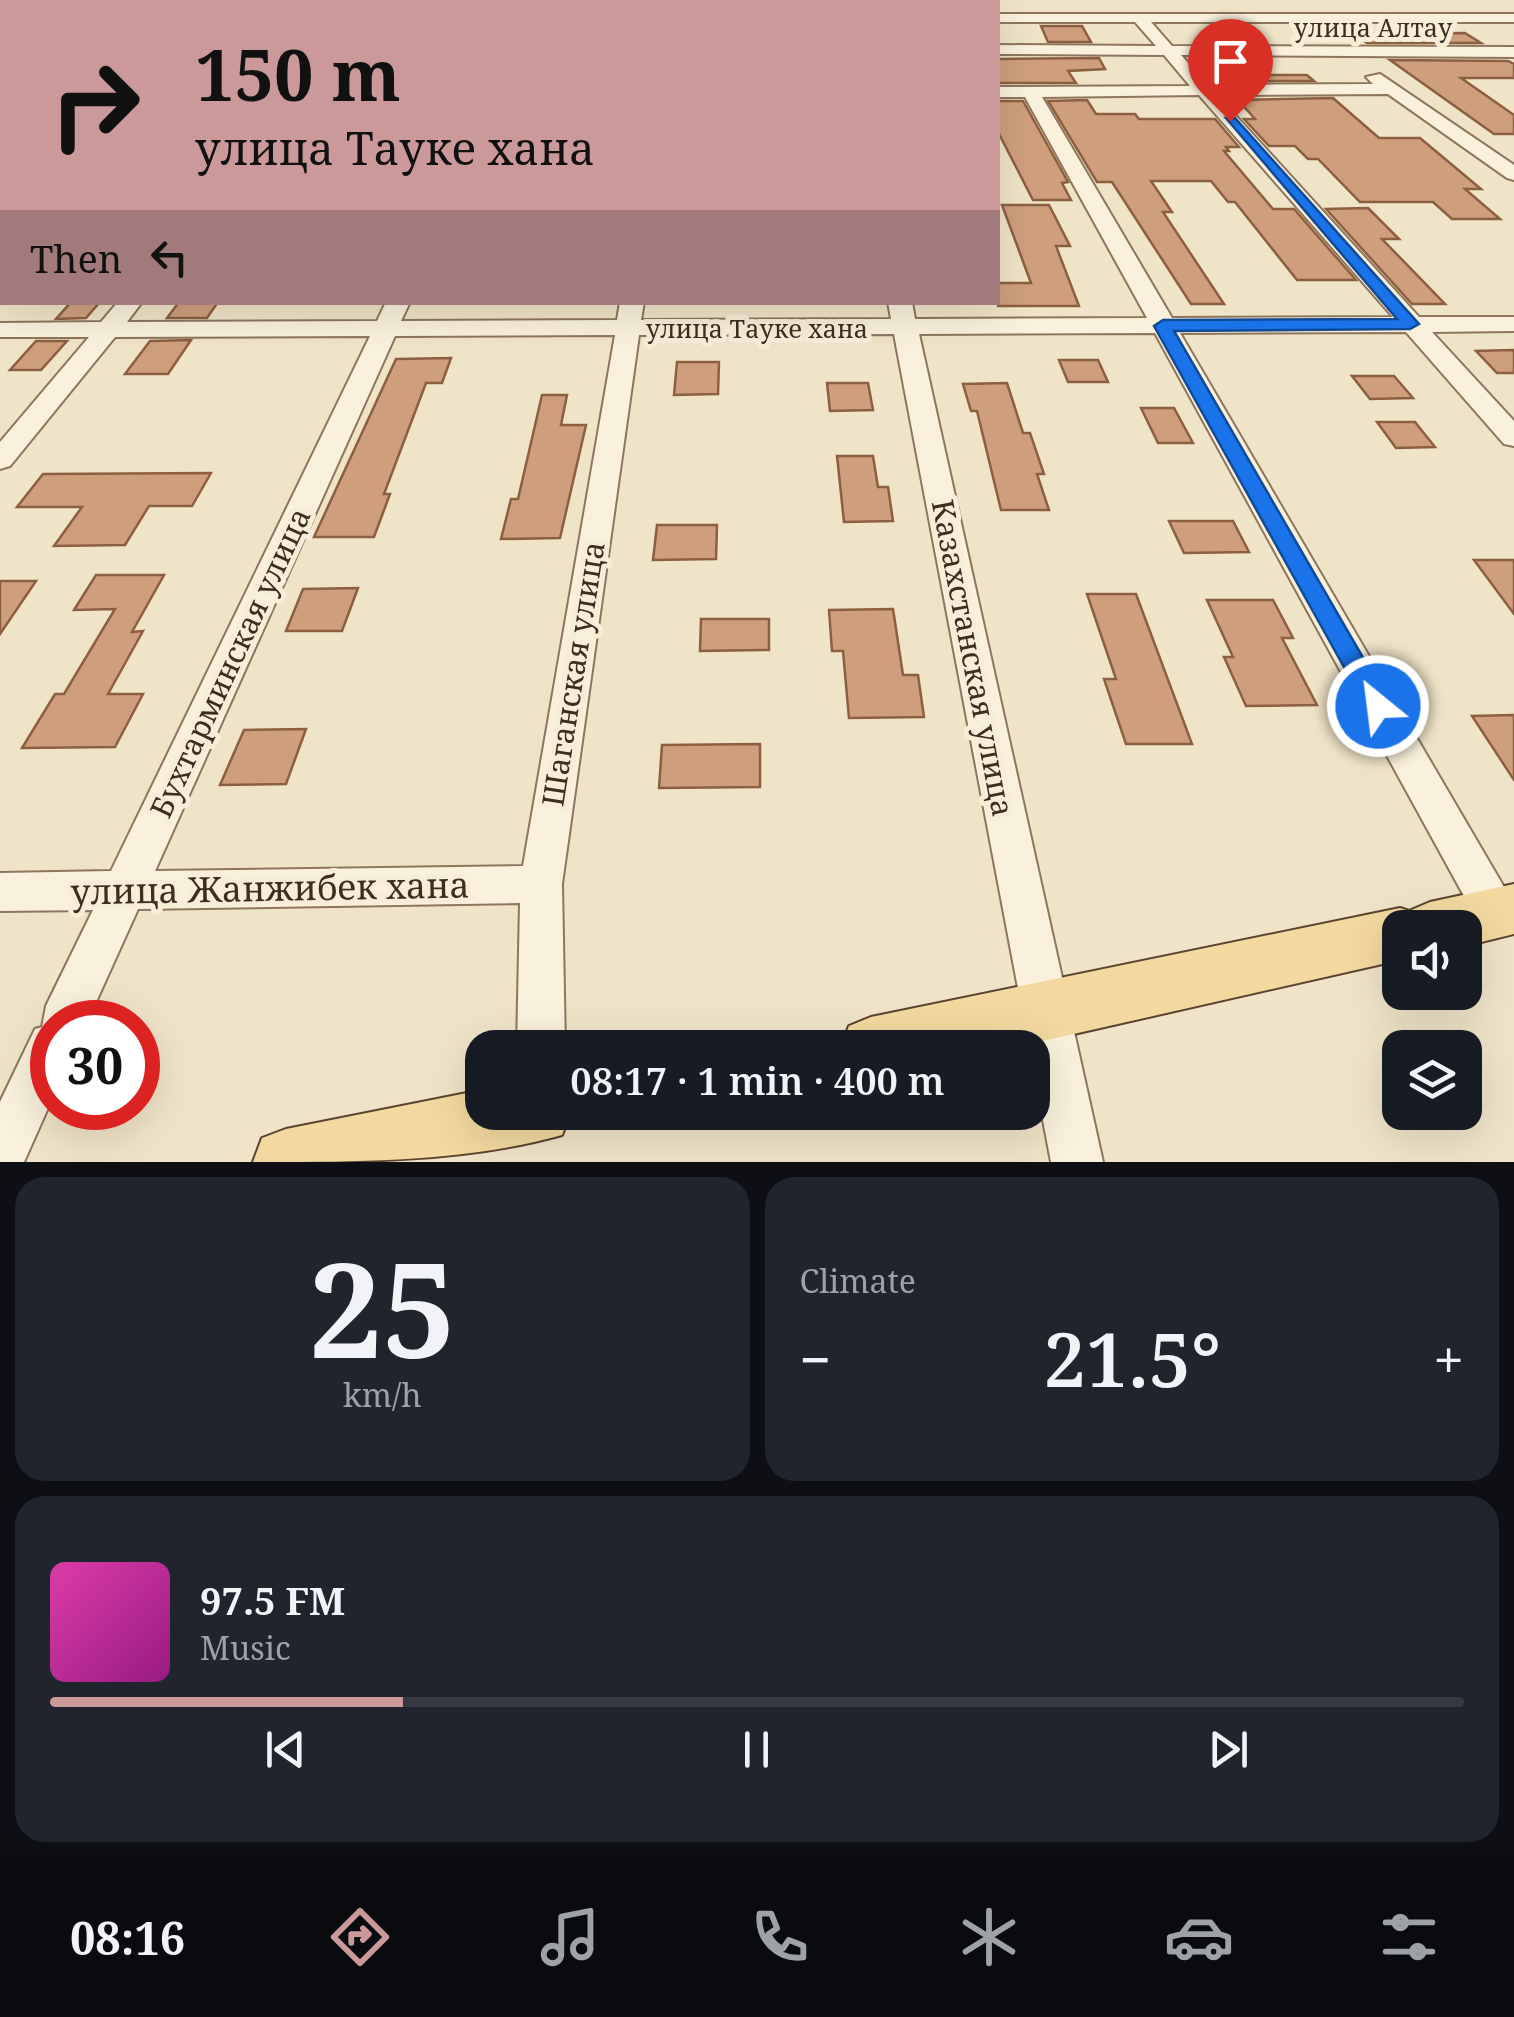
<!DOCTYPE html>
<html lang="en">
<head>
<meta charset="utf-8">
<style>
	body { margin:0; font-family:"Noto Serif",serif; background:#20242c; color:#f1f3f6; height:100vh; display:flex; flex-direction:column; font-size:38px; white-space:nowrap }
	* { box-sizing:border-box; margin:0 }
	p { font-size:32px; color:#9ea1a6 }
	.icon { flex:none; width:55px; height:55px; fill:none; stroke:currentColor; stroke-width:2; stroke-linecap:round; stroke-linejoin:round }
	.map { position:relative; height:1162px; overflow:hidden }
	.details { display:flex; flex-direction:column; gap:15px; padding:15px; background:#0d0f14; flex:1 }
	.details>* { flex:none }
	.banner { position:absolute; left:0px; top:0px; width:1000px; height:305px; box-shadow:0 10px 40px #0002; background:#cc999b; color:#111; overflow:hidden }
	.buttons { position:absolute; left:1382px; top:910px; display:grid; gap:20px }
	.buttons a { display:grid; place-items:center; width:100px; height:100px; border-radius:20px; background:#171b24; box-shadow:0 10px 40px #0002; font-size:50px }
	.speed { position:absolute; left:30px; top:1000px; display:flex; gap:20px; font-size:50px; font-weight:700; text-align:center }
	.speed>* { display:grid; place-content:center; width:130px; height:130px; border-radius:50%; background:#171b24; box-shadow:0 10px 40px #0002; line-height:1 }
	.speed .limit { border:15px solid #d22; background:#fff; color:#111 }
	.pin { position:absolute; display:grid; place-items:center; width:85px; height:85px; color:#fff; margin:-102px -42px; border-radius:50% 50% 50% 0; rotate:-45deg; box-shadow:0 0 10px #0007 }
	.pin .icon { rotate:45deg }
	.me { position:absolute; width:110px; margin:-55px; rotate:331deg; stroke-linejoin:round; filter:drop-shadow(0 0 8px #0008) }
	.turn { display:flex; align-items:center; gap:35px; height:210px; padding:0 30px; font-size:45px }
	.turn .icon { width:130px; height:130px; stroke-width:2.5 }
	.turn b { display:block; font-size:70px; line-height:85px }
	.then { display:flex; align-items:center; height:95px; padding:0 30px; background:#0003; gap:20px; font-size:38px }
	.big { font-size:75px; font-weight:600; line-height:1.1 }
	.details .widget { flex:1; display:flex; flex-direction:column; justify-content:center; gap:15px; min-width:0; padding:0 35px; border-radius:30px; background:#20242c }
	.details .dial { align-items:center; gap:0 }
	.dial b { font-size:130px; line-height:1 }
	.song { display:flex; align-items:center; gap:30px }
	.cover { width:120px; height:120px; border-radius:15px; background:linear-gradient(135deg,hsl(320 70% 55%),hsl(310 70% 35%)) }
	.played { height:10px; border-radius:5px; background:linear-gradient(90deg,#cc999b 25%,#363941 25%) }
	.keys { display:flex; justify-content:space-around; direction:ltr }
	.heat { display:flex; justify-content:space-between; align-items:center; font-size:55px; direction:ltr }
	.details .tiles { flex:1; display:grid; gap:15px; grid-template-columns:1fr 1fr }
	.widget:last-child { grid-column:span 2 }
	.trip { position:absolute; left:465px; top:1030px; width:585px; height:100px; border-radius:30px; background:#171b24; box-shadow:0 10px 40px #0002; font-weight:600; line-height:100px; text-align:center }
	.tab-bar { display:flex; height:160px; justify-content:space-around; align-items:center; background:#090b0e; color:#9ea1a6 }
	.tab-bar .icon { width:70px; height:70px }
	.tab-bar .on { color:#cc999b }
	.tab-bar b { font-size:45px; color:#f1f3f6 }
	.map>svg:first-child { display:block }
</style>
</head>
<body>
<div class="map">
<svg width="1514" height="1162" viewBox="0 0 1514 1162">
	<rect width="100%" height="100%" fill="#f0e4c8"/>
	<g fill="#cf9f7d" stroke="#8d5f41" stroke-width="2.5">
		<polygon points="1041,26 1082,26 1091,42 1048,42"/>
		<polygon points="1465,33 1481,43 1367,43 1355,34"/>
		<polygon points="1099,58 1105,69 1068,71 1076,83 998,83 998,59"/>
		<polygon points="1390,60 1508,61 1514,64 1514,78 1461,78 1514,115 1514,134 1494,134"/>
		<polygon points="1222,75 1307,75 1314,81 1228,81"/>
		<polygon points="1333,98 1379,138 1420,138 1481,189 1465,189 1500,219 1452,219 1433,202 1360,202 1318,159 1308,159 1295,146 1269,146 1244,119 1255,119 1238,100"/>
		<polygon points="1087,100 1096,114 1135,114 1139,119 1215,119 1239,147 1226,147 1229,151 1224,151 1273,209 1294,209 1356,280 1297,280 1235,202 1228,202 1211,181 1151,181 1172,212 1163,212 1224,304 1191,304 1112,182 1097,182 1048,101"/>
		<polygon points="998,101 1023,101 1068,182 1062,183 1071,200 1033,200 998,132"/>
		<polygon points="1002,205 1049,205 1070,246 1056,246 1079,306 998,306 998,283 1031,283"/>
		<polygon points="1368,208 1399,239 1382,239 1445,304 1412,304 1326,209"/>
		<polygon points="71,302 100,302 86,318 56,319"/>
		<polygon points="179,302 218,302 207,318 167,318"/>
		<polygon points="191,340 168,374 125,374 150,341"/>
		<polygon points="36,341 67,341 41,370 10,370"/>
		<polygon points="1514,350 1514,373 1497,373 1476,351"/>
		<polygon points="451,358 442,383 426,383 384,494 390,494 374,537 314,537 396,359"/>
		<polygon points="1059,360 1098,360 1108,382 1068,382"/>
		<polygon points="677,362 719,362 718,394 674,395"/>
		<polygon points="1352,376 1394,376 1413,398 1370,399"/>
		<polygon points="827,383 868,383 873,410 830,411"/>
		<polygon points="1007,383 1023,433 1030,433 1044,474 1037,474 1049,510 1001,510 977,411 971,411 963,384"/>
		<polygon points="542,395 567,395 561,425 586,425 560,538 501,539 511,499 518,499"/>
		<polygon points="1141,408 1174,408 1193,443 1158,443"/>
		<polygon points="1377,422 1415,422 1435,447 1396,448"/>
		<polygon points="837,456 873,456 878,487 888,487 893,521 844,522"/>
		<polygon points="211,473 192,506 149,506 125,545 54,546 82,507 17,507 43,474"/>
		<polygon points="1169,521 1233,521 1249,552 1184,553"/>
		<polygon points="657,525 717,525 716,559 653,560"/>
		<polygon points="1474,560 1514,560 1514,614"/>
		<polygon points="96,575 164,575 132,632 143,631 108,694 143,694 115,747 22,748 55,694 64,694 115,609 74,610"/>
		<polygon points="0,581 36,581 0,634"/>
		<polygon points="358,588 342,631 286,631 303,589"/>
		<polygon points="1087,594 1136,594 1192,744 1126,744 1104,679 1116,679"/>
		<polygon points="1207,600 1273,600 1293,638 1282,638 1317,705 1246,706 1224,657 1233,657"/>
		<polygon points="893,609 903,675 918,675 924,717 849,718 843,651 832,651 829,610"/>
		<polygon points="701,619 769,619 769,650 700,651"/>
		<polygon points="1514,715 1514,780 1472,716"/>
		<polygon points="306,729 286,784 220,785 244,730"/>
		<polygon points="760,744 760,787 659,788 662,745"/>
	</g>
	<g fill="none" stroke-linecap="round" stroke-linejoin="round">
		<g stroke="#8d765c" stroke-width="4">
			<g id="minor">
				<polygon points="948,0 962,0 963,2 949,2"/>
				<path d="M998 14H1514V22H1151L1172 46 1514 47V57L1181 55 1208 85 1373 84 1366 77 1380 74 1514 165V180L1507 178 1388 94 1217 95 1419 317H1514V331L1432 332 1514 421V446L1504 444 1406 332 1180 333 1511 899V927L1496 933 1481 927 1155 333 919 334 1103 1162H1051L894 334 639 335 562 884 565 1048H517L520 903 138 909 87 1022H52V1099L24 1162H0V1102L35 1029 42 1027 46 1006 93 910 0 911V873L111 871 370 336 115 337 10 466 0 469V442L89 337H0V323L101 322 118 302H142L127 322 377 321 386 302H410L401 321 617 320 620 302H644L641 320 891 319 888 302H912L915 319 1147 318 1025 97H998V87L1190 86 1164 55 998 54V45L1156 46 1135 22H998ZM1199 95 1393 317 1172 318 1042 97ZM615 335 523 866 155 871 395 336Z"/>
				<polygon points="2,48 2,59 0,60 0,49"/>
			</g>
		</g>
		<g stroke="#5b4430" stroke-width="4">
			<g id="major">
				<polygon points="1514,884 1514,934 1465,946 1465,928 1400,928 1400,960 1012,1048 840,1048 849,1026 871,1017 1400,908 1409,911 1430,902"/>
				<path d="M482 1090V1112H571L562 1135C466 1162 354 1162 253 1162L262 1138 286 1129Z"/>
			</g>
		</g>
		<use href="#minor" fill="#faf1dc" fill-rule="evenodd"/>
		<use href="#major" fill="#f3d9a0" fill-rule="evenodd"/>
	</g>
	<polygon fill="#1a73e8" stroke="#114b97" stroke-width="2.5" points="1226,118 1235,118 1419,324 1410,329 1174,331 1391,706 1378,715 1369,712 1154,326 1163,320 1397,319"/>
	<g text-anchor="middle" stroke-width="10" stroke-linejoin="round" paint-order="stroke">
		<g font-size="25" fill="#3d2e20" stroke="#f7eed8">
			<text x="1373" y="37">улица Алтау</text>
			<text x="757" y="338">улица Тауке хана</text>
		</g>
		<g font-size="30" fill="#3d2e20" stroke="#f7eed8">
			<text transform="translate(972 658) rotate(79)" y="10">Казахстанская улица</text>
			<text transform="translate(231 663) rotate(-65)" y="10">Бухтарминская улица</text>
			<text transform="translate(574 674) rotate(-81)" y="10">Шаганская улица</text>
		</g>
		<g font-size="35" fill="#3d2e20" stroke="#f7eed8">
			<text transform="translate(270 889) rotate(-1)" y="12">улица Жанжибек хана</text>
		</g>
	</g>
</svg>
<div class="buttons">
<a><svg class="icon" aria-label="sound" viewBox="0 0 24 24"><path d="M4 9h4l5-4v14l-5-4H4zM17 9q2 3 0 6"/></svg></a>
<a><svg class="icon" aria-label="layers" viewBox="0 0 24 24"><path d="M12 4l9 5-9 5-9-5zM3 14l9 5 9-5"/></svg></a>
</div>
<div class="speed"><div class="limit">30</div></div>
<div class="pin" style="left:1230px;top:121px;background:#d93025"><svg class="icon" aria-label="arrive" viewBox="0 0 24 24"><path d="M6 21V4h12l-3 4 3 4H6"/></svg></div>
<svg class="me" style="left:1378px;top:706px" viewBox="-20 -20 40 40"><circle r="17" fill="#1a73e8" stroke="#fff" stroke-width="3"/><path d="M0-11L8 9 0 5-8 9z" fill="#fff"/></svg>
<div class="trip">08:17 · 1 min · 400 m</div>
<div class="banner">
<div class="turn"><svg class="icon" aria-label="right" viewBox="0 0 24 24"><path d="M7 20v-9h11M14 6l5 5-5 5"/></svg><div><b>150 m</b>улица Тауке хана</div></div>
<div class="then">Then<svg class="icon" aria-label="left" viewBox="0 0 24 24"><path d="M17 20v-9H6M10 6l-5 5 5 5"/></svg></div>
</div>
</div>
<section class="details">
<div class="tiles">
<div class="widget dial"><b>25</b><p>km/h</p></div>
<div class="widget"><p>Climate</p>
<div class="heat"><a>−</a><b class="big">21.5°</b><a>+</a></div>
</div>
<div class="widget">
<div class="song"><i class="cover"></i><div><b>97.5 FM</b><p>Music</p></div></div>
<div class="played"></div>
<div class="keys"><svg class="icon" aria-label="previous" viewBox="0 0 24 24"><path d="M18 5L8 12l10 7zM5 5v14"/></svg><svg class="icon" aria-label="pause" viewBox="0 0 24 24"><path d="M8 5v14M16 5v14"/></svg><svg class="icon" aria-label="next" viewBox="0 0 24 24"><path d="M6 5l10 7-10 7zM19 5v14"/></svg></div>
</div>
</div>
</section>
<nav class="tab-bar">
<b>08:16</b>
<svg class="icon on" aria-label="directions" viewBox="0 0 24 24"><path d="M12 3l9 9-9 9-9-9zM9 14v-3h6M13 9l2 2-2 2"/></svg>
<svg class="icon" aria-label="music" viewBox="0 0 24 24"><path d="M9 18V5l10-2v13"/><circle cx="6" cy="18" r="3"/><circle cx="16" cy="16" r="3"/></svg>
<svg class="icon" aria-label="phone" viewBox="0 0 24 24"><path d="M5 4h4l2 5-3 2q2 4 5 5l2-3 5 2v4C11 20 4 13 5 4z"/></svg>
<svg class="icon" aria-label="climate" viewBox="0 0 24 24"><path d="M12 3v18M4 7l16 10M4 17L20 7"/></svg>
<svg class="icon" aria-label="car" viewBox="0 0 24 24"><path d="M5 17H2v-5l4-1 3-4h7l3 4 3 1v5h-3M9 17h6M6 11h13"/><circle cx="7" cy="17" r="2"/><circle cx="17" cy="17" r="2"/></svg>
<svg class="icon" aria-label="filters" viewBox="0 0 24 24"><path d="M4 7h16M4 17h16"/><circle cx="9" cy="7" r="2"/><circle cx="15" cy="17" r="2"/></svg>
</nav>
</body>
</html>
